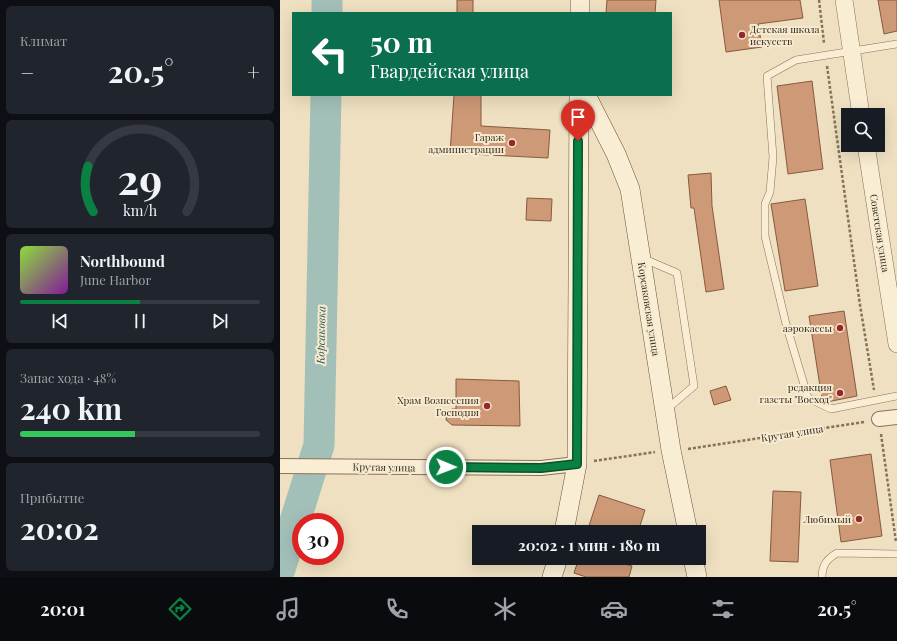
<!DOCTYPE html>
<html lang="ru">
<head>
<meta charset="utf-8">
<style>
	body { margin:0; font-family:"Playfair Display",serif; background:#20242c; color:#f1f3f6; height:100vh; display:flex; flex-direction:column; font-size:15px; white-space:nowrap }
	* { box-sizing:border-box; margin:0 }
	p { font-size:13px; color:#9ea1a6 }
	.icon { flex:none; width:22px; height:22px; fill:none; stroke:currentColor; stroke-width:2; stroke-linecap:round; stroke-linejoin:round }
	.map { position:relative; flex:1; overflow:hidden }
	.drawer { display:flex; flex-direction:column; gap:6px; padding:6px; background:#0d0f14; width:280px }
	.drawer>* { flex:none }
	.banner { position:absolute; left:12px; top:12px; width:380px; height:84px; border-radius:0px; box-shadow:0 4px 16px #0002; background:#0b6e4f; color:#fff; overflow:hidden }
	.buttons { position:absolute; left:561px; top:108px; display:grid; gap:8px }
	.buttons a { display:grid; place-items:center; width:44px; height:44px; border-radius:0px; background:#171b24; box-shadow:0 4px 16px #0002; font-size:20px }
	.speed { position:absolute; left:12px; top:513px; display:flex; gap:8px; font-size:20px; font-weight:700; text-align:center }
	.speed>* { display:grid; place-content:center; width:52px; height:52px; border-radius:50%; background:#171b24; box-shadow:0 4px 16px #0002; line-height:1 }
	.speed .limit { border:6px solid #d22; background:#fff; color:#111 }
	.pin { position:absolute; display:grid; place-items:center; width:34px; height:34px; color:#fff; margin:-41px -17px; border-radius:50% 50% 50% 0; rotate:-45deg; box-shadow:0 0 4px #0007 }
	.pin .icon { rotate:45deg }
	.me { position:absolute; width:44px; margin:-22px; rotate:91deg; stroke-linejoin:round; filter:drop-shadow(0 0 3px #0008) }
	.turn { display:flex; align-items:center; gap:14px; height:84px; padding:0 12px; font-size:18px }
	.turn .icon { width:52px; height:52px; stroke-width:2.5 }
	.turn b { display:block; font-size:28px; line-height:34px }
	.big { font-size:30px; font-weight:700; line-height:1.1 }
	.drawer .card { flex:1; display:flex; flex-direction:column; justify-content:center; gap:6px; min-width:0; padding:0 14px; border-radius:6px; background:#20242c }
	.drawer .dial { align-items:center; gap:0 }
	.dial svg { height:104px; overflow:visible; fill:none; stroke:#363941; stroke-width:7; stroke-linecap:round; text-anchor:middle }
	.dial text { fill:#f1f3f6; stroke:none }
	.song { display:flex; align-items:center; gap:12px }
	.cover { width:48px; height:48px; border-radius:6px; background:linear-gradient(135deg,hsl(90 70% 55%),hsl(290 70% 35%)) }
	.played { height:4px; border-radius:2px; background:linear-gradient(90deg,#0b8043 50%,#363941 50%) }
	.keys { display:flex; justify-content:space-around; direction:ltr }
	.heat { display:flex; justify-content:space-between; align-items:center; font-size:22px; direction:ltr }
	.charge { height:6px; border-radius:3px; background:linear-gradient(90deg,#34c759 48%,#363941 0) }
	.trip { position:absolute; left:192px; top:525px; width:234px; height:40px; border-radius:0px; background:#171b24; box-shadow:0 4px 16px #0002; font-weight:700; line-height:40px; text-align:center }
	.dock { display:flex; height:64px; justify-content:space-around; align-items:center; background:#090b0e; color:#9ea1a6 }
	.dock .icon { width:28px; height:28px }
	.dock .current { color:#0b8043 }
	.dock b { font-size:18px; color:#f1f3f6 }
	main { display:flex; flex:1; min-height:0 }
	.map>svg:first-child { display:block }
</style>
</head>
<body>
<main>
<section class="drawer">
<div class="card"><p>Климат</p>
<div class="heat"><a>−</a><b class="big">20.5°</b><a>+</a></div>
</div>
<div class="card dial"><svg viewBox="0 0 100 80">
<path d="M14 69A42 42 0 1 1 86 69"/>
<path d="M14 69A42 42 0 0 1 10 34" stroke="#0b8043"/>
<text x="50" y="56" font-size="32" font-weight="700">29</text>
<text x="50" y="72" font-size="11">km/h</text>
</svg></div>
<div class="card">
<div class="song"><i class="cover"></i><div><b>Northbound</b><p>June Harbor</p></div></div>
<div class="played"></div>
<div class="keys"><svg class="icon" aria-label="previous" viewBox="0 0 24 24"><path d="M18 5L8 12l10 7zM5 5v14"/></svg><svg class="icon" aria-label="pause" viewBox="0 0 24 24"><path d="M8 5v14M16 5v14"/></svg><svg class="icon" aria-label="next" viewBox="0 0 24 24"><path d="M6 5l10 7-10 7zM19 5v14"/></svg></div>
</div>
<div class="card"><p>Запас хода · 48%</p><b class="big">240 km</b><div class="charge"></div></div>
<div class="card"><p>Прибытие</p><b class="big">20:02</b></div>
</section>
<div class="map">
<svg width="617" height="577" viewBox="0 0 617 577">
	<rect width="100%" height="100%" fill="#eee0c0"/>
	<g fill="none" stroke-linecap="round" stroke-linejoin="round">
		<g stroke="#a3c0b8" stroke-width="31">
			<polyline points="47,13 47,0"/>
			<polyline points="0,569 39,445 46,95"/>
		</g>
	</g>
	<g fill="#cd9976" stroke="#875a3e">
		<rect x="177" y="0" width="16" height="13"/>
		<polygon points="327,0 376,0 375,13 326,13"/>
		<polygon points="439,0 520,0 523,18 478,24 482,47 446,52"/>
		<polygon points="598,0 617,0 617,31 604,34"/>
		<polygon points="532,81 543,169 508,174 497,86"/>
		<polygon points="174,95 201,95 201,126 270,130 268,158 170,153"/>
		<polygon points="431,173 432,206 444,289 426,292 414,208 411,208 408,175"/>
		<polygon points="247,198 272,199 271,221 246,220"/>
		<polygon points="525,199 538,286 505,291 491,204"/>
		<polygon points="564,311 577,396 547,402 542,399 529,316"/>
		<polygon points="176,379 239,381 240,426 172,425 166,420 167,413 172,409 176,409"/>
		<polygon points="446,386 451,400 434,405 430,391"/>
		<polygon points="591,454 602,536 561,542 550,460"/>
		<polygon points="493,491 521,492 518,562 490,561"/>
		<polygon points="319,495 365,510 358,532 307,532"/>
		<polygon points="299,558 325,558 352,566 349,577 306,577 294,573"/>
	</g>
	<g fill="none" stroke-linecap="round" stroke-linejoin="round">
		<g stroke="#887158" stroke-width="8">
			<g id="service">
				<polyline points="617,44 516,60 487,76 493,157 490,192 485,204 485,236 506,324 528,398 551,409 617,396"/>
				<polyline points="362,258 397,273 414,386 387,409"/>
				<path d="M542 577C542 565 547 559 557 553L617 554"/>
			</g>
		</g>
		<g stroke="#887158" stroke-width="16">
			<g id="minor">
				<polyline points="599,419 617,417"/>
				<polyline points="0,466 261,468 297,464"/>
			</g>
		</g>
		<g stroke="#887158" stroke-width="18">
			<g id="tertiary">
				<polyline points="564,0 581,115"/>
				<polyline points="586,145 617,344"/>
			</g>
		</g>
		<g stroke="#69523b" stroke-width="20">
			<g id="secondary">
				<polyline points="300,13 300,0"/>
				<polyline points="306,95 336,154 350,189 391,450 408,532"/>
				<polyline points="284,532 297,464 299,95"/>
				<polyline points="413,558 417,577"/>
				<polyline points="272,577 278,558"/>
			</g>
		</g>
		<g stroke="#887158" stroke-width="2.5" stroke-dasharray="3 2" stroke-linecap="butt">
			<polyline points="539,0 544,43"/>
			<polyline points="547,66 580,305 594,390"/>
			<polyline points="601,434 616,542"/>
			<polyline points="408,449 584,422"/>
			<polyline points="314,461 375,452"/>
		</g>
		<use href="#service" stroke="#f9eed4" stroke-width="7"/>
		<use href="#minor" stroke="#f9eed4" stroke-width="14"/>
		<use href="#tertiary" stroke="#f9eed4" stroke-width="17"/>
		<use href="#secondary" stroke="#f9eed4" stroke-width="19"/>
	</g>
	<g fill="none" stroke-linecap="round" stroke-linejoin="round">
		<g stroke="#07532c" stroke-width="10">
			<polyline id="route" points="166,467 261,468 297,464 298,141"/>
		</g>
		<use href="#route" stroke="#0b8043" stroke-width="7"/>
	</g>
	<g fill="#972729" stroke="#f6ead0" stroke-width="1.5">
		<circle cx="462" cy="35" r="4"/>
		<circle cx="232" cy="143" r="4"/>
		<circle cx="560" cy="328" r="4"/>
		<circle cx="560" cy="393" r="4"/>
		<circle cx="207" cy="406" r="4"/>
		<circle cx="579" cy="519" r="4"/>
	</g>
	<g text-anchor="middle" stroke-width="4" stroke-linejoin="round" paint-order="stroke">
		<g font-size="10" fill="#37291d" stroke="#f6ead0" text-anchor="end">
			<text x="470" y="33" text-anchor="start">Детская школа<tspan x="470" dy="12">искусств</tspan></text>
			<text x="224" y="141">Гараж<tspan x="224" dy="12">администрации</tspan></text>
			<text x="552" y="332">аэрокассы</text>
			<text x="552" y="391">редакция<tspan x="552" dy="12">газеты "Восход"</tspan></text>
			<text x="199" y="404">Храм Вознесения<tspan x="199" dy="12">Господня</tspan></text>
			<text x="571" y="523">Любимый</text>
		</g>
		<g font-size="10" fill="#37291d" stroke="#f6ead0">
			<text transform="translate(600 233) rotate(81)" y="4">Советская улица</text>
			<text transform="translate(369 309) rotate(81)" y="4">Корсаковская улица</text>
			<text transform="translate(512 433) rotate(-9)" y="4">Крутая улица</text>
			<text transform="translate(104 467) rotate(1)" y="4">Крутая улица</text>
		</g>
		<g font-size="11" font-style="italic" fill="#2c5754" stroke="#f6ead0">
			<text transform="translate(41 335) rotate(-89)" y="4">Корсаковка</text>
		</g>
	</g>
</svg>
<div class="buttons">
<a><svg class="icon" aria-label="search" viewBox="0 0 24 24"><circle cx="10" cy="10" r="6"/><path d="M15 15l6 6"/></svg></a>
</div>
<div class="speed"><div class="limit">30</div></div>
<div class="pin" style="left:298px;top:141px;background:#d93025"><svg class="icon" aria-label="arrive" viewBox="0 0 24 24"><path d="M6 21V4h12l-3 4 3 4H6"/></svg></div>
<svg class="me" style="left:166px;top:467px" viewBox="-20 -20 40 40"><circle r="17" fill="#0b8043" stroke="#fff" stroke-width="3"/><path d="M0-11L8 9 0 5-8 9z" fill="#fff"/></svg>
<div class="trip">20:02 · 1 мин · 180 m</div>
<div class="banner">
<div class="turn"><svg class="icon" aria-label="left" viewBox="0 0 24 24"><path d="M17 20v-9H6M10 6l-5 5 5 5"/></svg><div><b>50 m</b>Гвардейская улица</div></div>
</div>
</div>
</main>
<nav class="dock">
<b>20:01</b>
<svg class="icon current" aria-label="directions" viewBox="0 0 24 24"><path d="M12 3l9 9-9 9-9-9zM9 14v-3h6M13 9l2 2-2 2"/></svg>
<svg class="icon" aria-label="music" viewBox="0 0 24 24"><path d="M9 18V5l10-2v13"/><circle cx="6" cy="18" r="3"/><circle cx="16" cy="16" r="3"/></svg>
<svg class="icon" aria-label="phone" viewBox="0 0 24 24"><path d="M5 4h4l2 5-3 2q2 4 5 5l2-3 5 2v4C11 20 4 13 5 4z"/></svg>
<svg class="icon" aria-label="climate" viewBox="0 0 24 24"><path d="M12 3v18M4 7l16 10M4 17L20 7"/></svg>
<svg class="icon" aria-label="car" viewBox="0 0 24 24"><path d="M5 17H2v-5l4-1 3-4h7l3 4 3 1v5h-3M9 17h6M6 11h13"/><circle cx="7" cy="17" r="2"/><circle cx="17" cy="17" r="2"/></svg>
<svg class="icon" aria-label="filters" viewBox="0 0 24 24"><path d="M4 7h16M4 17h16"/><circle cx="9" cy="7" r="2"/><circle cx="15" cy="17" r="2"/></svg>
<b>20.5°</b>
</nav>
</body>
</html>
